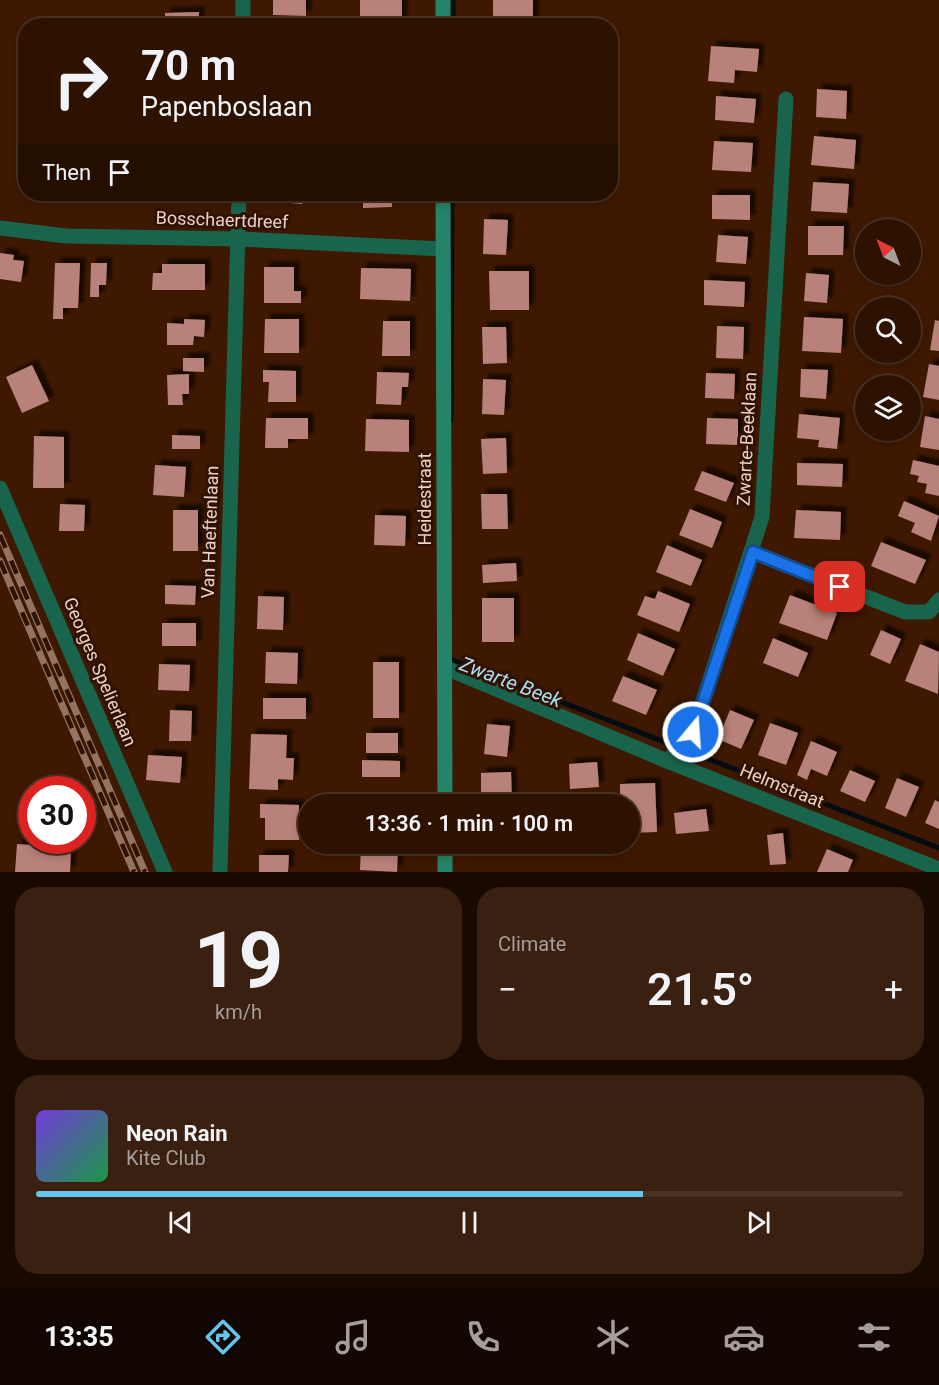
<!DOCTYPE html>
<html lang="en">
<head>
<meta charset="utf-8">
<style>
	body { margin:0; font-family:Roboto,sans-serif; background:#3a2010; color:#f1f3f6; height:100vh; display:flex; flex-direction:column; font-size:22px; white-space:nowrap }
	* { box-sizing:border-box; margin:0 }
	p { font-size:20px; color:#a79e99 }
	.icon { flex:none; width:33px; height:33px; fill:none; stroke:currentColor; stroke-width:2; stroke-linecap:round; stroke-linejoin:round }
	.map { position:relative; height:872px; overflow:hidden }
	.side { display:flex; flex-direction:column; gap:15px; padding:15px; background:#190a01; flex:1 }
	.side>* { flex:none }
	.guide { position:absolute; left:18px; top:18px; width:600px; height:183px; border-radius:24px; box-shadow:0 3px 9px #0003,0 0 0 2px #493223; background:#2e1201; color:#f1f3f6; overflow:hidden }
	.needle { width:39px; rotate:318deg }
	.controls { position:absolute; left:855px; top:219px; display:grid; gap:12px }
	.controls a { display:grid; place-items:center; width:66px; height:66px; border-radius:50%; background:#2e1201; box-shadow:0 3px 9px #0003,0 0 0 2px #493223; font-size:30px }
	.speed { position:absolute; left:18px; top:776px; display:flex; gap:12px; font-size:30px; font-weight:700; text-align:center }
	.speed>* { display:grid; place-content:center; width:78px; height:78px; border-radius:50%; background:#2e1201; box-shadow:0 3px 9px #0003,0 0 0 2px #493223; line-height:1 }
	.speed .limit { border:9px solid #d22; background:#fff; color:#111 }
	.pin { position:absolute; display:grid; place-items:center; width:51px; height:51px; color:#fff; margin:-26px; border-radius:12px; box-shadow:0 3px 9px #0006 }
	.me { position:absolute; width:66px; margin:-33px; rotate:18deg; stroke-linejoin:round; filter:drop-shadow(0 0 4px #0008) }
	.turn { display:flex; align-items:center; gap:21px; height:126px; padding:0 24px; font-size:27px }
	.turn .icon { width:78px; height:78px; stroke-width:2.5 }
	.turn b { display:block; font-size:42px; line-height:51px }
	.then { display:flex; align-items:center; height:57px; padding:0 24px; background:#0003; gap:12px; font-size:22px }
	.big { font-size:45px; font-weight:600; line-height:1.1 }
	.side .widget { flex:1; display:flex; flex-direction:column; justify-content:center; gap:9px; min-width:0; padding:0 21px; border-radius:24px; background:#3a2010 }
	.side .dial { align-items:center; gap:0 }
	.dial b { font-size:78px; line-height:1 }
	.song { display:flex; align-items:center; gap:18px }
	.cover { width:72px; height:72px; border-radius:9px; background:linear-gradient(135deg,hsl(260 70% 55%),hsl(140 70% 35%)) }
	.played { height:6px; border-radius:3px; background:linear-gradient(90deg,#64c5ee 70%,#493223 70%) }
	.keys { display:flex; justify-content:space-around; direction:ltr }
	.heat { display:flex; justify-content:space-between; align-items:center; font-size:33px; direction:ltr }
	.side .tiles { flex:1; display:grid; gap:15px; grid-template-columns:1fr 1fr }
	.widget:last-child { grid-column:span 2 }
	.trip { position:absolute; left:298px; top:794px; width:342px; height:60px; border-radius:30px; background:#2e1201; box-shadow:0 3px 9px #0003,0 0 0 2px #493223; font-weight:600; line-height:60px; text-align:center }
	.tabs { display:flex; height:96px; justify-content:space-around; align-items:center; background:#120700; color:#a79e99 }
	.tabs .icon { width:42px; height:42px }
	.tabs .current { color:#64c5ee }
	.tabs b { font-size:27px; color:#f1f3f6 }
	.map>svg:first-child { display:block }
</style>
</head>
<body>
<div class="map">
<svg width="939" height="872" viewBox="0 0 939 872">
	<defs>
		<filter id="shadow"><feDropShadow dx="5.5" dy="-5.5" stdDeviation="1.5" flood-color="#0009"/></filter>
	</defs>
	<rect width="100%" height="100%" fill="#3e1801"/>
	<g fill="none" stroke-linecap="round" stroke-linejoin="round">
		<g stroke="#020d13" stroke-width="5">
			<polyline points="453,26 453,0"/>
			<polyline points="451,420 452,194"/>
			<polyline points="450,654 450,659 939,848"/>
		</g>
	</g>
	<g fill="#b88179" filter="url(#shadow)">
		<polygon points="273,0 306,0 306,16 273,15"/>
		<rect x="360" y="0" width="42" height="22"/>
		<polygon points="493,0 533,0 533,23 504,23 504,17 493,17"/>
		<polygon points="199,12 199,26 165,26 165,13"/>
		<polygon points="711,46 759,49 757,72 735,70 734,83 708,81"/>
		<polygon points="817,89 847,91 846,119 816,117"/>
		<polygon points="716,96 756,99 754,123 715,120"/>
		<polygon points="18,130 26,131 26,176 17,176"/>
		<polygon points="814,136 856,140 854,169 811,165"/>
		<polygon points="714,141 753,143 751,172 712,170"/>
		<polygon points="813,182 849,184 847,213 811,211"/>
		<polygon points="278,194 303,194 302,204 277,202"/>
		<polygon points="363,194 392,194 392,207 363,208"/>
		<polygon points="483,194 514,194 513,199 483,199"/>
		<polygon points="712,195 750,195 750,220 712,219"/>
		<polygon points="484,219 508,220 506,255 483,254"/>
		<polygon points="808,226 844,226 843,255 808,255"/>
		<polygon points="718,235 748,237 746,264 716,262"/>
		<polygon points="0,253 14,255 13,260 24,261 21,282 0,279"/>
		<polygon points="55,263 80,263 78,308 63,308 63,319 53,319"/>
		<polygon points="91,263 107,263 106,285 99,285 99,297 90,297"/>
		<polygon points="162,264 205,264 205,290 152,290 153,273 162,273"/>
		<polygon points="264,267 294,267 294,291 301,291 301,303 264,303"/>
		<polygon points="361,268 411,269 410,301 360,299"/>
		<polygon points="489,271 529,271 529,310 490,310"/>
		<polygon points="806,273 829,275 827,303 804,301"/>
		<polygon points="704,280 745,282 744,307 704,305"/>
		<polygon points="804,317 843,319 841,353 802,351"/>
		<polygon points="184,319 205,320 204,337 194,336 193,345 167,345 167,323 184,324"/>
		<polygon points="265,319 299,319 299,353 264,353"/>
		<polygon points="935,320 939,321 939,351 930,350"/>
		<polygon points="383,321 410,321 410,356 382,356"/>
		<polygon points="717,326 744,327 743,359 716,358"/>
		<polygon points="482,327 506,327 507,363 483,364"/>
		<polygon points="183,358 204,358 204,372 183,371"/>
		<polygon points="929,364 939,366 939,400 923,397"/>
		<polygon points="32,365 49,401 22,413 6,377"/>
		<polygon points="801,369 828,370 826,399 800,397"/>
		<polygon points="263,370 296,371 296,402 268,402 269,382 263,382"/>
		<polygon points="377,372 409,373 408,387 402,387 401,405 376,404"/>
		<polygon points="706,373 735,374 734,399 705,398"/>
		<polygon points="189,374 189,394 182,394 183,405 168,405 167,375"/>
		<polygon points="483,379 506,380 504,415 482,414"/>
		<polygon points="799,414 840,418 837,449 818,447 819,440 797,438"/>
		<polygon points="925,416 939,419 939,450 920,447"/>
		<polygon points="266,418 308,418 308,439 288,439 288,448 265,448"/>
		<polygon points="707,418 738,419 738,445 706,444"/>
		<polygon points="366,419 409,420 409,452 365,451"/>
		<polygon points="172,435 200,436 200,449 172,449"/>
		<polygon points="34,436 64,437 64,488 33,488"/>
		<polygon points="506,438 507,473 483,474 481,439"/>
		<polygon points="913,460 939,466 939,496 925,493 927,484 917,482 919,476 910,474"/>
		<polygon points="797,463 843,464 842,487 797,485"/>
		<polygon points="155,465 186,467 184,497 153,495"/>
		<polygon points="702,471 734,483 726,502 694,490"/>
		<polygon points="481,494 507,494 508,529 482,529"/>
		<polygon points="904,501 939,516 931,541 911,532 915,523 898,516"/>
		<polygon points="60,504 85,505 84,531 59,531"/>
		<polygon points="690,509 722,522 712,548 679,535"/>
		<rect x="173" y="510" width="25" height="41"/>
		<polygon points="796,510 841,512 840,540 794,538"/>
		<polygon points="375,515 406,516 405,546 374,545"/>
		<polygon points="881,542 926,560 915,584 871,566"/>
		<polygon points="667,545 702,560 691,586 656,572"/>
		<polygon points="516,563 517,581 483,583 482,565"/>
		<polygon points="165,585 196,586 195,605 165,604"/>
		<polygon points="658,591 690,604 679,632 637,615 645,596 655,599"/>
		<polygon points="790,595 837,613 827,640 779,623"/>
		<polygon points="258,596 284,597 283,630 257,629"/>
		<rect x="482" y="598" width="32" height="44"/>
		<rect x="162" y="623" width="34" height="23"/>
		<polygon points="881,630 901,639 890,664 870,655"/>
		<polygon points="638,633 675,649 663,676 627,660"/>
		<polygon points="773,638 808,653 798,677 763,663"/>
		<polygon points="920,644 939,652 938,694 905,681"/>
		<polygon points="266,652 298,653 297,684 265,683"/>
		<rect x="373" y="662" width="26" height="56"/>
		<polygon points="159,664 190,665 189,691 158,690"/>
		<polygon points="623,676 657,690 646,715 612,701"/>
		<rect x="263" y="698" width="43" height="21"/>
		<polygon points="170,710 192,711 191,741 169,741"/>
		<polygon points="730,710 754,720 741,749 718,739"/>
		<polygon points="770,723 798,733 786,765 758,755"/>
		<polygon points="487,724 510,726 507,757 484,754"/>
		<rect x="366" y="733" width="32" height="20"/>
		<polygon points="251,734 287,735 286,758 294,758 293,780 278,779 278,790 249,789"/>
		<polygon points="811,741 837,752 827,776 811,769 807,780 797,775"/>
		<polygon points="148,755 182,757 180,783 146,780"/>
		<polygon points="362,760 400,761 400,777 362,777"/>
		<polygon points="597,762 599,787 570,789 569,764"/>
		<polygon points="850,770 875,781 865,802 840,791"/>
		<polygon points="511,772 512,804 481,804 481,773"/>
		<polygon points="897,778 919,787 906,817 885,808"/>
		<polygon points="655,783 657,832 630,833 630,804 620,804 620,784"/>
		<polygon points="935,800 939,802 939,829 925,823"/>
		<polygon points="260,804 299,805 299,840 265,840 265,818 260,818"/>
		<polygon points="706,809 709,831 676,834 674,813"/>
		<polygon points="783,833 786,864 770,865 767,835"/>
		<polygon points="361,843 398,845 397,872 360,870"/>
		<polygon points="491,843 519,843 519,855 490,854"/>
		<polygon points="17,844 71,848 70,872 15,872"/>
		<polygon points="827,849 853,860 848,872 817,872"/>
		<polygon points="259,855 289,855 288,872 259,872"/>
	</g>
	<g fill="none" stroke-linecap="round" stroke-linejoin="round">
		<g stroke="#19644d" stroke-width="15">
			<polyline points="243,26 243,0"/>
			<polyline points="0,228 66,236 239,239 443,249"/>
			<polyline points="0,488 165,872"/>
			<polyline points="752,552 905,612 929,612 939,600"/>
			<polyline points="446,668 667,761 939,869"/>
			<polyline points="667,761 693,732 762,517 786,99"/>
			<polyline points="220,872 239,194"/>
		</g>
		<g stroke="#258467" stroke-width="15">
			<polyline points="443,0 443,26"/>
			<polyline points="443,194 445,804"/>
			<polyline points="445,872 445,843"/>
		</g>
		<g stroke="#947361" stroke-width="7">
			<g id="rail">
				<polyline points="0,535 145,872"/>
				<polyline points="0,561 134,872"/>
			</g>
		</g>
		<use href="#rail" stroke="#2f1202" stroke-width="4.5" stroke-dasharray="14" stroke-linecap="butt"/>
	</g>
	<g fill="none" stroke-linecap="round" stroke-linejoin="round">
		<g stroke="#114b97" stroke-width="15">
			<polyline id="route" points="693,732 753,552 840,587"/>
		</g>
		<use href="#route" stroke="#1a73e8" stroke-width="10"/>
	</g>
	<g text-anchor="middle" stroke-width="6" stroke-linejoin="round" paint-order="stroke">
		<g font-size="18" fill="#ecd1c4" stroke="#2f1202">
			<text transform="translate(222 220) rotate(2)" y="6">Bosschaertdreef</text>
			<text transform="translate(747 439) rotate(-87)" y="6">Zwarte-Beeklaan</text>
			<text transform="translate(425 499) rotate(-90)" y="6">Heidestraat</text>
			<text transform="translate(210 532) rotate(-88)" y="6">Van Haeftenlaan</text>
			<text transform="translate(100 672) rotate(67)" y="6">Georges Spelierlaan</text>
			<text transform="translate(782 786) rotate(22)" y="6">Helmstraat</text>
		</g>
		<g font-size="20" font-style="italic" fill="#abdcf3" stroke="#2f1202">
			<text transform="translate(511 682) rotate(21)" y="7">Zwarte Beek</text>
		</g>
	</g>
</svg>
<div class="controls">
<a><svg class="needle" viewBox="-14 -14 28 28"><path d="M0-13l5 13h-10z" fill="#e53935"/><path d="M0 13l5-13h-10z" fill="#a79e99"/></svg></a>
<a><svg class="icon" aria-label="search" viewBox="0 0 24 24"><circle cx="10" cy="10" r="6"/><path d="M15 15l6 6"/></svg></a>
<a><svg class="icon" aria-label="layers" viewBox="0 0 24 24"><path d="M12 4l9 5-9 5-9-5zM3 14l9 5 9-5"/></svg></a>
</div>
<div class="speed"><div class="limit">30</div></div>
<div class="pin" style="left:840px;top:587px;background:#d93025"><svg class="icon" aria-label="arrive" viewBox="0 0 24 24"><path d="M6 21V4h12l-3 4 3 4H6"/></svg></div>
<svg class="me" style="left:693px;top:732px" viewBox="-20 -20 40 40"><circle r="17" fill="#1a73e8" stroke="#fff" stroke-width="3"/><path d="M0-11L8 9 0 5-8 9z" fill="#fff"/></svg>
<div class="trip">13:36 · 1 min · 100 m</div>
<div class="guide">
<div class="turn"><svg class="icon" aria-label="right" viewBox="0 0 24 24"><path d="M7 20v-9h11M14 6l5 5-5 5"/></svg><div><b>70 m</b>Papenboslaan</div></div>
<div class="then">Then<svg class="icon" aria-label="arrive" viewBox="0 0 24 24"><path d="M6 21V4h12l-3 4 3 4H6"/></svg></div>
</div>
</div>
<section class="side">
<div class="tiles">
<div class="widget dial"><b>19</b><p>km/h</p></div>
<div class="widget"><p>Climate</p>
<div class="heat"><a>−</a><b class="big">21.5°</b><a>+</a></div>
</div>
<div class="widget">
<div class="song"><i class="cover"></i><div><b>Neon Rain</b><p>Kite Club</p></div></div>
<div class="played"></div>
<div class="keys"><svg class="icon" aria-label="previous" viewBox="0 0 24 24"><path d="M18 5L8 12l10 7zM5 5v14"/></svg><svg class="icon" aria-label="pause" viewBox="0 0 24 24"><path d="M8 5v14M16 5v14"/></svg><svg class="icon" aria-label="next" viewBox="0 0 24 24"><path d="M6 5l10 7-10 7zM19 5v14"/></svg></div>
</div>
</div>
</section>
<nav class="tabs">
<b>13:35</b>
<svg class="icon current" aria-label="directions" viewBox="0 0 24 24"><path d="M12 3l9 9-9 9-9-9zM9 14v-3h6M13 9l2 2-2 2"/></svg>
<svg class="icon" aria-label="music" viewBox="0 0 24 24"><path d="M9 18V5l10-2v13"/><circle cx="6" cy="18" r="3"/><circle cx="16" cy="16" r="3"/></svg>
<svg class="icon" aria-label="phone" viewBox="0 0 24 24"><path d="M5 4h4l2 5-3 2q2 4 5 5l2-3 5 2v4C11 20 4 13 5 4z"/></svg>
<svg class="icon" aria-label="climate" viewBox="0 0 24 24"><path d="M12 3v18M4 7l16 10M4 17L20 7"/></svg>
<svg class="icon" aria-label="car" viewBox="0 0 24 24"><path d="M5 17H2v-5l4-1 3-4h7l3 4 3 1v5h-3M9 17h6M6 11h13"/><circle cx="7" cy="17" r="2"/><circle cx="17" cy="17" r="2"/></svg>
<svg class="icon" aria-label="filters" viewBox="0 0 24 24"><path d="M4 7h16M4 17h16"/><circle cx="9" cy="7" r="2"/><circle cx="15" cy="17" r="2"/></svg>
</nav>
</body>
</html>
